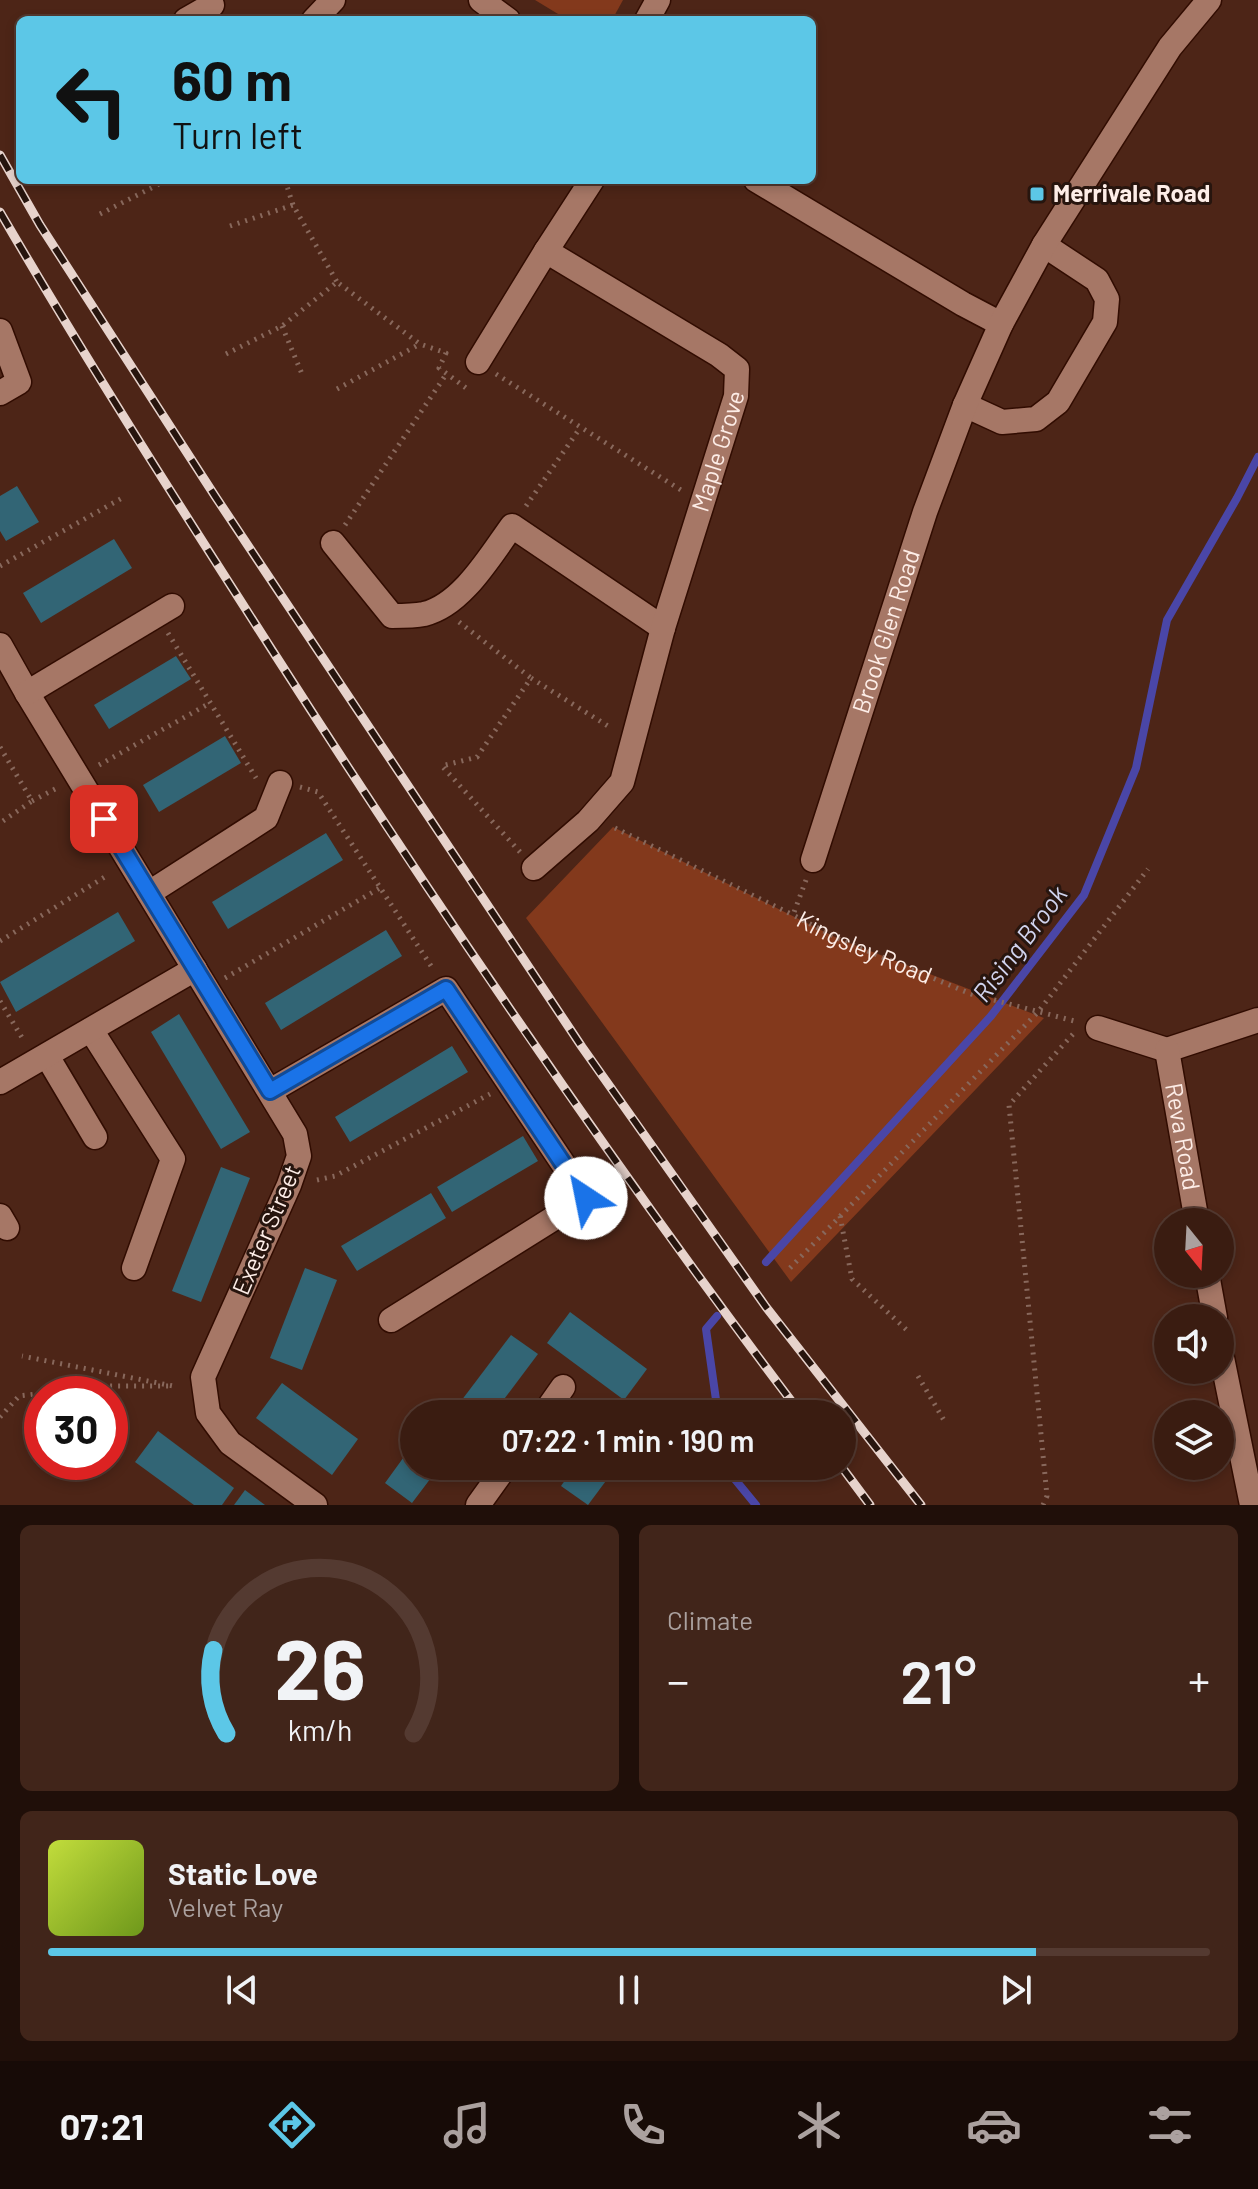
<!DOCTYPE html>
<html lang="en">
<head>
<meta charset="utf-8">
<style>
	body { margin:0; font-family:Barlow,sans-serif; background:#41251a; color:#f1f3f6; height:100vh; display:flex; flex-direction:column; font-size:30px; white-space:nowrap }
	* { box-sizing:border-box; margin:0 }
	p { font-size:26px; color:#aba19f }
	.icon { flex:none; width:44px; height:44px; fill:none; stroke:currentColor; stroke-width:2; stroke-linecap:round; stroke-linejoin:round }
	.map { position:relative; height:1505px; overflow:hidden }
	.side { display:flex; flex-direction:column; gap:20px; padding:20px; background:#200f09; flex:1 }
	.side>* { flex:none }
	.top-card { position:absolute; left:16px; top:16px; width:800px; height:168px; border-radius:12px; box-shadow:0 4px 12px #0003,0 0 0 2px #543a31; background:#5cc7e7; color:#111; overflow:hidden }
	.needle { width:52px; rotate:162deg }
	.buttons { position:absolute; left:1154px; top:1208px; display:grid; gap:16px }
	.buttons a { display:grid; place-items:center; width:80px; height:80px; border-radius:50%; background:#3a1c11; box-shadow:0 4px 12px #0003,0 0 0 2px #543a31; font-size:40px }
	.speed { position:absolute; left:24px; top:1376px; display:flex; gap:16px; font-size:40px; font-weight:700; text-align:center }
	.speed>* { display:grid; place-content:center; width:104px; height:104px; border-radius:50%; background:#3a1c11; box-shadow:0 4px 12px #0003,0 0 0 2px #543a31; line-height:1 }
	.speed .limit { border:12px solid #d22; background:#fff; color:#111 }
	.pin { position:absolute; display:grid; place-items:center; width:68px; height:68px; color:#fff; margin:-34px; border-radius:16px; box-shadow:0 4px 12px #0006 }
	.me { position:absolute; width:88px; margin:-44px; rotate:326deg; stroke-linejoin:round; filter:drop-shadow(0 0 6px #0008) }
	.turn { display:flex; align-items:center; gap:28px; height:168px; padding:0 24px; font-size:36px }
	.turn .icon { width:104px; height:104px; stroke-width:2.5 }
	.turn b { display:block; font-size:56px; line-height:68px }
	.big { font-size:60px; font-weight:600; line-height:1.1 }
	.side .tile { flex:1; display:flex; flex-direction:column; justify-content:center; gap:12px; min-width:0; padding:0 28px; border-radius:12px; background:#41251a }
	.side .dial { align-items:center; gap:0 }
	.dial svg { height:208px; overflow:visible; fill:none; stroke:#543a31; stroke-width:7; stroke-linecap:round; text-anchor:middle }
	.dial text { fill:#f1f3f6; stroke:none }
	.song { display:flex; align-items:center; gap:24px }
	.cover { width:96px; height:96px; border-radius:12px; background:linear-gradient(135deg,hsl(70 70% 55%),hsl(80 70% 35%)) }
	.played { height:8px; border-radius:4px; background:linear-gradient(90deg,#5cc7e7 85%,#543a31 85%) }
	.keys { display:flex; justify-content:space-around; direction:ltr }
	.heat { display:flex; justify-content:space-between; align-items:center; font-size:44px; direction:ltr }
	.side .tiles { flex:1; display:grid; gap:20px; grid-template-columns:1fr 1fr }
	.tile:last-child { grid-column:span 2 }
	.trip { position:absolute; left:400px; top:1400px; width:456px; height:80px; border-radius:40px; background:#3a1c11; box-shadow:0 4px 12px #0003,0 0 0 2px #543a31; font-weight:600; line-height:80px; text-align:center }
	.tab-bar { display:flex; height:128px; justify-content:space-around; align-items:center; background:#170b07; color:#aba19f }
	.tab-bar .icon { width:56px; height:56px }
	.tab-bar .active { color:#5cc7e7 }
	.tab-bar b { font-size:36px; color:#f1f3f6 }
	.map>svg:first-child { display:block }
</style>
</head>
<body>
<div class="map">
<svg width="1258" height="1505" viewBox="0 0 1258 1505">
	<rect width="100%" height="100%" fill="#4d2517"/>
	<g fill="#83391c">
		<polygon points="535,0 623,0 612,20 568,20"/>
		<polygon points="613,827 839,939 1044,1018 791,1282 526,918"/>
	</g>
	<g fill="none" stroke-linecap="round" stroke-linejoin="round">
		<g stroke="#4a46a7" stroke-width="8">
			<polyline points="766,1262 991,1016 1084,895 1136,768 1167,620 1237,498 1258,457"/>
			<polyline points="717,1316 706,1329 718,1414"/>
			<polyline points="724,1466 756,1505"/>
		</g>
	</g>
	<g fill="#326575">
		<polygon points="17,486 39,522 6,541 0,531 0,496"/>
		<polygon points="114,539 132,568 41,623 23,593"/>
		<polygon points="176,656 191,679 109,729 94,705"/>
		<polygon points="225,736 241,763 159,812 143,785"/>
		<polygon points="326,833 343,860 228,929 212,902"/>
		<polygon points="118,912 135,941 16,1012 0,982"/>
		<polygon points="386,930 402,956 281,1030 265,1003"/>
		<polygon points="179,1014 250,1132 221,1149 151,1032"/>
		<polygon points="452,1046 468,1072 350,1142 335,1117"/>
		<polygon points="523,1136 538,1161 452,1212 437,1187"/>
		<polygon points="221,1167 250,1178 201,1302 172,1291"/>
		<polygon points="431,1193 446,1218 357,1271 341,1246"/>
		<polygon points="305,1268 337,1280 302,1370 270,1358"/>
		<polygon points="570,1312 647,1369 624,1400 547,1343"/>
		<polygon points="511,1335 538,1354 493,1414 461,1414 455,1409"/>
		<polygon points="282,1383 358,1439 332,1475 256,1418"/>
		<polygon points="158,1431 234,1488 222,1505 194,1505 135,1462"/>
		<polygon points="414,1443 414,1466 440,1466 412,1503 385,1483"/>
		<polygon points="575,1466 617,1466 588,1505 561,1486"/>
		<polygon points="245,1490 265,1505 234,1505"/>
	</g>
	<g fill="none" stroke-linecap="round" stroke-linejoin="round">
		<g stroke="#310c01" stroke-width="27">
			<g id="minor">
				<polyline points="481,0 508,20"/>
				<polyline points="186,20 212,5"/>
				<polyline points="314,20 333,0"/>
				<polyline points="647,20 658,0"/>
				<polyline points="756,180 963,304 1001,324"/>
				<polyline points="0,331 19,382 0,393"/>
				<polyline points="478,362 546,251"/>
				<polyline points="965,405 1002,422 1036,419 1058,402 1105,322 1107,299 1097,280 1044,245"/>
				<path d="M333 543 392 616C402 616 414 616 424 614 462 605 490 556 512 526L663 628"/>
				<polyline points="0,645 27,693 295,1134 299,1156 289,1185 203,1377 208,1413 230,1443 315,1505"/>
				<polyline points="27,693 172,606"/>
				<path id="s2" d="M813 860 925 512 965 405 1001 324 1044 245 1170 47 1209 0"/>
				<path id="s3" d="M534 868 588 821 622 782 663 628 736 396 737 369 719 355 546 251 592 180"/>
				<polyline points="149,893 266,818 280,783"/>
				<polyline points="1098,1028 1167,1050 1258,1020"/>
				<polyline points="91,1030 173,1159 134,1268"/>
				<path id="s4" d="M1167 1050 1197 1222"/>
				<polyline points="47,1056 95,1137"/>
				<polyline points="0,1082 195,969"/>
				<polyline points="270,1091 446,989 586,1198 391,1320"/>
				<polyline points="0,1216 7,1228"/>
				<polyline points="1207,1274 1215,1318"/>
				<polyline points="1220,1348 1252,1505"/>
				<polyline points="544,1414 563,1387"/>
				<polyline points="478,1505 506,1466"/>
			</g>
		</g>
		<g stroke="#88685c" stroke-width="5" stroke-dasharray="2 6" stroke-linecap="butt">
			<polyline points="285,180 293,205 337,282"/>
			<polyline points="100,214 167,180"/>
			<polyline points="230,226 293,205"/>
			<polyline points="282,326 302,374"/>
			<polyline points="226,354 282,326 337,282 420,344 446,353 439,368 466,388 468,384"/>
			<polyline points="496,374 681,490"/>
			<polyline points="337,389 420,344"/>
			<polyline points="526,506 580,428"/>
			<polyline points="345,525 447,373"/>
			<polyline points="0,566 124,497"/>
			<polyline points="459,622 531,678"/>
			<polyline points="168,633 256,778"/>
			<polyline points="0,747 32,801 0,823"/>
			<polyline points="99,765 210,703"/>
			<polyline points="300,787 318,792 433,969"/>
			<polyline points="32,801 59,787"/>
			<polyline points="615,828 793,915"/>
			<polyline points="520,852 442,766 477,757 531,678 611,728"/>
			<path id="s1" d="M806 880 793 915 839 939 971 994 1078 1022"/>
			<polyline points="0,941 108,875"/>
			<polyline points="225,978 380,888"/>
			<polyline points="0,1001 24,1041"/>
			<polyline points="317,1180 335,1176 490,1094"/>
			<polyline points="840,1216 852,1279 910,1333"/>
			<polyline points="790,1268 1038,1012 1148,869"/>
			<polyline points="918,1376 945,1422"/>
			<polyline points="0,1417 19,1396 104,1386 173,1386 22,1356"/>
			<polyline points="1043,1505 1047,1496 1009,1105 1074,1033"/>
		</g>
		<use href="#minor" stroke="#a67766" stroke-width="24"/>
		<g stroke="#e7d3cc" stroke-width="9">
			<g id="rail">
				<polyline points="0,155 40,225 215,496 582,1047 766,1307 921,1505"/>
				<path d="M0 212C86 360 179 505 272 650 439 910 614 1167 801 1414"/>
				<polyline points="841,1466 870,1505"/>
			</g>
		</g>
		<use href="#rail" stroke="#27150e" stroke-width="6" stroke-dasharray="18" stroke-linecap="butt"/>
	</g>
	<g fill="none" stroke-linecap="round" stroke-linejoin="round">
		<g stroke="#114b97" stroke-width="20">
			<polyline id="route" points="104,819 270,1091 446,989 586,1198"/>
		</g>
		<use href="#route" stroke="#1a73e8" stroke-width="14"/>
	</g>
	<rect fill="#5cc7e7" stroke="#27150e" stroke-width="3" x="1029" y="186" width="16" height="16" rx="4"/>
	<g text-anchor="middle" stroke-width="6" stroke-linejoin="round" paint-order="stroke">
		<g font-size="24" font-weight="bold" fill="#fdede7" stroke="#27150e" text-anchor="start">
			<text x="1053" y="202">Merrivale Road</text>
		</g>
		<g font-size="24" fill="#fdede7" stroke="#27150e">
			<text dy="8" stroke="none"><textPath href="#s3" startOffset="468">Maple Grove</textPath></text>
			<text dy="8" stroke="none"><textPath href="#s2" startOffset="240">Brook Glen Road</textPath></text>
			<text dy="8" stroke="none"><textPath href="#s1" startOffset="116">Kingsley Road</textPath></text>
			<text dy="8" stroke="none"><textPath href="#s4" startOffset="88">Reva Road</textPath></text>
			<text transform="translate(267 1230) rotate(-67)" y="8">Exeter Street</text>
		</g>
		<g font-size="26" font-style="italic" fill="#d0d3ed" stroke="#27150e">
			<text transform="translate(1020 944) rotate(-53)" y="9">Rising Brook</text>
		</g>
	</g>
</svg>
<div class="buttons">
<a><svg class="needle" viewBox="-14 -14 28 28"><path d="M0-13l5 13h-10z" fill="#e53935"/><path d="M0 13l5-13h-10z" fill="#aba19f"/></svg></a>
<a><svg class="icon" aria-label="sound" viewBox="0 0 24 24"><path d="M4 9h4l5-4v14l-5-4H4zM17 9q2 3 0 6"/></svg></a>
<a><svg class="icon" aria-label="layers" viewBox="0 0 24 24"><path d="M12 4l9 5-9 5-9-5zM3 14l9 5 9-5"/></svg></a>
</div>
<div class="speed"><div class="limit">30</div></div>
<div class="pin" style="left:104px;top:819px;background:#d93025"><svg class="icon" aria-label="arrive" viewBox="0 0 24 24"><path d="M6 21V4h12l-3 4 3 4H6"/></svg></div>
<svg class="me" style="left:586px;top:1198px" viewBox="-20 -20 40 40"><circle r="19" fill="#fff"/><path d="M0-13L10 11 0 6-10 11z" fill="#1a73e8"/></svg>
<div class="trip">07:22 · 1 min · 190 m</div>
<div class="top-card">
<div class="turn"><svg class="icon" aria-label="left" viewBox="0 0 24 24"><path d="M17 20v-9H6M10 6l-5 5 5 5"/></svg><div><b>60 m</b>Turn left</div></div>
</div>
</div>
<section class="side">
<div class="tiles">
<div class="tile dial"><svg viewBox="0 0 100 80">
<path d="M14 69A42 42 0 1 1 86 69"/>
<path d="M14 69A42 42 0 0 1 9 37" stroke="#5cc7e7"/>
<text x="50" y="56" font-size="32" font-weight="700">26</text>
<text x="50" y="72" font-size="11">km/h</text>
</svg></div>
<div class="tile"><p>Climate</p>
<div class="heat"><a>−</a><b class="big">21°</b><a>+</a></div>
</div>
<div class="tile">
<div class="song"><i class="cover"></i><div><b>Static Love</b><p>Velvet Ray</p></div></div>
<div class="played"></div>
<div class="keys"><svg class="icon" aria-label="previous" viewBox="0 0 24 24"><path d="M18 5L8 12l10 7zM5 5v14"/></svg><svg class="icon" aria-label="pause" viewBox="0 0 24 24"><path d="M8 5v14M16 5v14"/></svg><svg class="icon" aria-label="next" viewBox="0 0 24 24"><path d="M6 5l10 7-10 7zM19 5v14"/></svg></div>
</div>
</div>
</section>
<nav class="tab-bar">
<b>07:21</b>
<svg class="icon active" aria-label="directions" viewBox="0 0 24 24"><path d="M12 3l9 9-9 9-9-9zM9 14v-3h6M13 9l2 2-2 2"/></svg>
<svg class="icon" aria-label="music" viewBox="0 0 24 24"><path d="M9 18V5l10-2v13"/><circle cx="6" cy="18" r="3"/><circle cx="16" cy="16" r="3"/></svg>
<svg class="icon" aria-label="phone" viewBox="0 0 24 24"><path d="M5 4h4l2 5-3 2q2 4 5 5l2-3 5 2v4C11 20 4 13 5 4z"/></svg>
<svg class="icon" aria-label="climate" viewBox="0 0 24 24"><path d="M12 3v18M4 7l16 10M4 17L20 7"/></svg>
<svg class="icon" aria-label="car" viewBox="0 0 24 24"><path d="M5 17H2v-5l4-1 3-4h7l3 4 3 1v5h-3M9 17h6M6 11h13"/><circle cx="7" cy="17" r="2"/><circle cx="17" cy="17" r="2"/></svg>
<svg class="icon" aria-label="filters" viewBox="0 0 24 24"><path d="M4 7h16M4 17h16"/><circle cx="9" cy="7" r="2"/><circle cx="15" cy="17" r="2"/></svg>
</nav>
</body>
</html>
